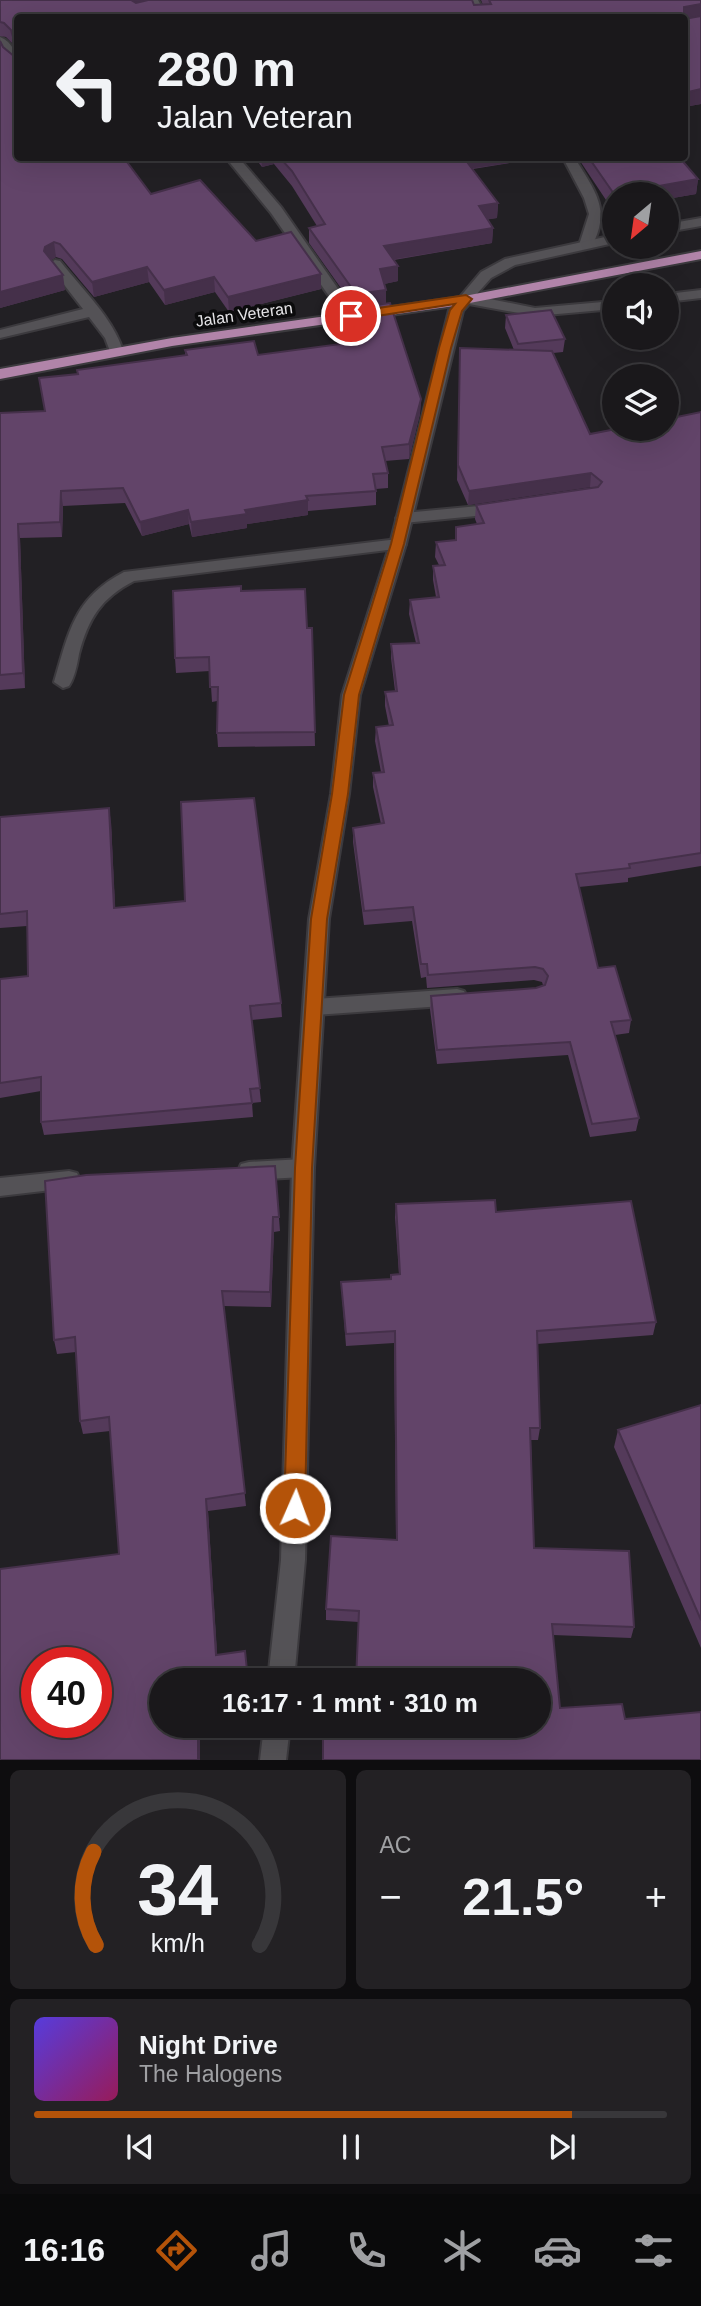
<!DOCTYPE html>
<html lang="id">
<head>
<meta charset="utf-8">
<style>
	body { margin:0; font-family:Helvetica,sans-serif; background:#232124; color:#f1f3f6; height:100vh; display:flex; flex-direction:column; font-size:26px; white-space:nowrap }
	* { box-sizing:border-box; margin:0 }
	p { font-size:23px; color:#9fa0a3 }
	.icon { flex:none; width:38px; height:38px; fill:none; stroke:currentColor; stroke-width:2; stroke-linecap:round; stroke-linejoin:round }
	.map { position:relative; height:1760px; overflow:hidden }
	.sheet { display:flex; flex-direction:column; gap:10px; padding:10px; background:#0e0d0f; flex:1 }
	.sheet>* { flex:none }
	.hud { position:absolute; left:14px; top:14px; width:674px; height:147px; border-radius:7px; box-shadow:0 7px 28px #0002,0 0 0 2px #38373a; background:#1a181b; color:#f1f3f6; overflow:hidden }
	.needle { width:46px; rotate:209deg }
	.controls { position:absolute; left:602px; top:182px; display:grid; gap:14px }
	.controls a { display:grid; place-items:center; width:77px; height:77px; border-radius:50%; background:#1a181b; box-shadow:0 7px 28px #0002,0 0 0 2px #38373a; font-size:35px }
	.speed { position:absolute; left:21px; top:1647px; display:flex; gap:14px; font-size:35px; font-weight:700; text-align:center }
	.speed>* { display:grid; place-content:center; width:91px; height:91px; border-radius:50%; background:#1a181b; box-shadow:0 7px 28px #0002,0 0 0 2px #38373a; line-height:1 }
	.speed .limit { border:10px solid #d22; background:#fff; color:#111 }
	.pin { position:absolute; display:grid; place-items:center; width:60px; height:60px; color:#fff; margin:-30px; border:4px solid #fff; border-radius:50%; box-shadow:0 2px 7px #0007 }
	.me { position:absolute; width:77px; margin:-38px; rotate:2deg; stroke-linejoin:round; filter:drop-shadow(0 0 5px #0008) }
	.turn { display:flex; align-items:center; gap:24px; height:147px; padding:0 28px; font-size:32px }
	.turn .icon { width:91px; height:91px; stroke-width:2.5 }
	.turn b { display:block; font-size:49px; line-height:60px }
	.big { font-size:52px; font-weight:600; line-height:1.1 }
	.sheet .card { flex:1; display:flex; flex-direction:column; justify-content:center; gap:10px; min-width:0; padding:0 24px; border-radius:10px; background:#232124 }
	.sheet .dial { align-items:center; gap:0 }
	.dial svg { height:182px; overflow:visible; fill:none; stroke:#38373a; stroke-width:7; stroke-linecap:round; text-anchor:middle }
	.dial text { fill:#f1f3f6; stroke:none }
	.song { display:flex; align-items:center; gap:21px }
	.cover { width:84px; height:84px; border-radius:10px; background:linear-gradient(135deg,hsl(250 70% 55%),hsl(330 70% 35%)) }
	.played { height:7px; border-radius:4px; background:linear-gradient(90deg,#b45309 85%,#38373a 85%) }
	.keys { display:flex; justify-content:space-around; direction:ltr }
	.heat { display:flex; justify-content:space-between; align-items:center; font-size:38px; direction:ltr }
	.sheet .tiles { flex:1; display:grid; gap:10px; grid-template-columns:1fr 1fr }
	.card:last-child { grid-column:span 2 }
	.trip { position:absolute; left:149px; top:1668px; width:402px; height:70px; border-radius:35px; background:#1a181b; box-shadow:0 7px 28px #0002,0 0 0 2px #38373a; font-weight:600; line-height:70px; text-align:center }
	.dock { display:flex; height:112px; justify-content:space-around; align-items:center; background:#0a0a0b; color:#9fa0a3 }
	.dock .icon { width:49px; height:49px }
	.dock .current { color:#b45309 }
	.dock b { font-size:32px; color:#f1f3f6 }
	.map>svg:first-child { display:block }
</style>
</head>
<body>
<div class="map">
<svg width="701" height="1760" viewBox="0 0 701 1760">
	<rect width="100%" height="100%" fill="#222024"/>
	<g fill="none" stroke-linecap="round" stroke-linejoin="round">
		<g stroke="#3c3a3e" stroke-width="4">
			<g id="service">
				<path d="M55 260 60 261C81 288 114 319 123 351L121 354H111L105 338 89 317 0 338V330L83 309 48 264Z"/>
				<polygon points="500,504 508,509 506,513 404,523 396,518 404,513"/>
				<path d="M398 539 406 544 404 548 134 581C101 598 88 619 79 654 77 665 75 677 69 686L63 688 54 682C69 631 74 598 124 572Z"/>
			</g>
		</g>
		<g stroke="#3c3a3e" stroke-width="4">
			<g id="minor">
				<polygon points="466,0 478,0 488,18 476,18"/>
				<path d="M0 37C13 42 18 56 18 69 5 63 0 50 0 37Z"/>
				<polygon points="226,158 239,158 281,207 357,316 355,319 345,319 271,213"/>
				<path d="M563 158H575C595 192 612 209 591 248H581L579 245 589 214 584 198Z"/>
				<polygon points="457,989 464,991 467,997 464,1003 457,1005 315,1015 308,1013 305,1007 308,1001 315,999"/>
				<polygon points="303,1159 311,1161 314,1168 311,1175 303,1177 249,1180 241,1178 238,1171 241,1164 249,1162"/>
				<polygon points="69,1171 77,1173 80,1180 77,1187 0,1196 0,1178"/>
			</g>
		</g>
		<g stroke="#3c3a3e" stroke-width="4">
			<g id="tertiary">
				<polygon points="701,218 701,226 667,232 667,224"/>
				<polygon points="614,235 614,243 515,265 491,278 475,296 535,308 614,301 614,309 535,316 469,304 463,311 406,544 360,695 349,794 329,919 314,1168 305,1560 294,1680 268,1680 281,1560 292,1168 309,919 331,794 342,695 390,544 449,310 481,272 505,259"/>
				<polygon points="701,290 701,298 667,302 667,294"/>
				<polygon points="264,1726 290,1726 286,1760 260,1760"/>
			</g>
		</g>
		<g stroke="#3c3a3e" stroke-width="4">
			<polygon id="trunk" points="701,251 701,259 454,306 172,346 0,379 0,369 172,338 454,298"/>
		</g>
		<use href="#service" fill="#545256" fill-rule="evenodd"/>
		<use href="#minor" fill="#545256" fill-rule="evenodd"/>
		<use href="#tertiary" fill="#545256" fill-rule="evenodd"/>
		<use href="#trunk" fill="#b184a9" fill-rule="evenodd"/>
	</g>
	<g fill="#543a5a" fill-rule="evenodd">
		<polygon points="0,0 474,5 483,5 481,0 701,0 701,104 684,107 684,18 18,18 151,194 256,241 321,289 229,312 215,292 165,305 149,282 94,297 62,259 56,257 51,260 65,290 0,308 0,41 3,47 15,57 16,56 13,44 6,37 0,36"/>
		<polygon points="255,158 541,158 473,169 498,203 497,218 488,219 493,228 492,243 394,260 398,266 398,281 384,284 386,304 421,399 420,414 409,459 385,461 388,473 388,488 376,489 376,505 308,511 308,515 247,524 247,528 192,537 189,524 142,536 125,503 63,506 62,537 20,538 25,688 0,690 0,413 44,411 78,374 185,355 185,350 258,355 338,345 333,326 332,311 355,308 309,243 309,228 317,226 292,186 274,164 262,167"/>
		<polygon points="578,158 680,158 698,179 696,194 667,199 667,194 612,209"/>
		<polygon points="506,315 565,339 563,352 553,353 590,434 701,412 701,866 628,878 628,882 579,887 598,968 631,1020 629,1033 615,1035 639,1118 636,1131 590,1137 568,1055 437,1064 430,1009 431,996 536,988 543,985 542,982 534,980 427,988 426,977 421,978 412,921 364,925 353,842 353,828 381,824 373,787 373,773 381,772 375,741 376,727 389,726 385,706 385,692 395,691 391,658 391,644 416,643 409,614 410,600 436,597 433,580 433,566 439,565 435,557 436,542 455,540 477,524 475,519 476,505 591,488 590,487 468,505 457,480 460,348 514,350 505,328"/>
		<polygon points="241,591 307,628 312,628 315,746 218,747 217,733 217,701 212,702 210,671 176,673 175,658"/>
		<polygon points="0,817 111,822 115,908 281,1003 282,1017 252,1020 261,1102 252,1103 253,1117 44,1135 41,1122 41,1091 0,1098 0,979 28,976 27,926 0,928"/>
		<path d="M275 1166 280 1231 274 1232 271 1307 224 1306 246 1506 208 1511 217 1655 245 1651 248 1680H161V1726H252V1729L200 1736V1760H0V1569L119 1554 110 1431 83 1434 80 1421 76 1352 57 1354 54 1340 45 1181 86 1175ZM37 1662H96V1722H37Z"/>
		<polygon points="396,1204 496,1212 656,1322 653,1335 537,1344 540,1428 538,1440 531,1440 534,1548 634,1627 631,1638 553,1635 560,1708 625,1719 701,1760 539,1726 359,1622 326,1620 326,1609 396,1540 394,1343 346,1346 341,1282 391,1279 399,1274 395,1217"/>
		<polygon points="701,1405 701,1648 614,1447 618,1430"/>
	</g>
	<g fill="#45304a">
		<polygon points="127,0 161,0 130,8"/>
		<polygon points="701,4 701,18 684,21 684,7"/>
		<polygon points="701,89 701,104 684,107 684,93"/>
		<polygon points="261,158 274,158 274,164 262,167"/>
		<polygon points="463,158 541,158 462,170"/>
		<polygon points="698,179 696,194 667,199 667,194 614,194 614,209 612,209 614,194"/>
		<polygon points="498,203 497,218 479,221 479,206"/>
		<polygon points="493,228 492,243 384,261 384,246"/>
		<polygon points="54,242 56,257 47,262 44,251 45,247"/>
		<polygon points="398,266 398,281 380,285 380,269"/>
		<polygon points="147,267 149,282 94,297 92,282"/>
		<polygon points="321,274 321,289 229,312 228,297"/>
		<polygon points="63,275 65,290 0,308 0,292"/>
		<polygon points="214,277 215,292 165,305 164,290"/>
		<polygon points="386,290 386,305 356,309 356,294"/>
		<polygon points="421,399 420,414 409,459 409,444"/>
		<polygon points="591,473 590,487 468,505 469,491"/>
		<polygon points="61,491 63,506 62,537 60,522"/>
		<polygon points="308,500 308,515 247,524 247,528 192,537 191,522 245,510"/>
		<polygon points="188,510 189,524 142,536 140,522"/>
		<polygon points="18,524 20,538 25,688 23,673"/>
		<polygon points="109,808 111,822 116,923 114,908"/>
		<polygon points="273,1217 274,1232 271,1307 270,1292"/>
		<polygon points="206,1499 208,1511 218,1666 216,1655"/>
		<polygon points="198,1726 200,1736 200,1760 198,1760"/>
	</g>
	<g fill="#624469" stroke="#45304a" stroke-width="2" fill-rule="evenodd">
		<polygon points="0,0 131,0 136,3 148,0 472,0 474,5 491,4 489,0 701,0 701,4 684,7 684,18 18,18 18,54 11,30 4,23 0,22"/>
		<polygon points="701,16 701,89 684,93 684,19"/>
		<polygon points="0,41 3,47 15,57 18,56 18,158 124,158 151,194 200,180 256,241 291,232 321,274 228,297 214,277 164,290 147,267 92,282 60,244 54,242 45,247 44,251 63,275 0,292"/>
		<polygon points="280,158 464,158 498,203 479,206 493,228 384,246 398,266 380,269 386,290 356,294 309,228 325,224 292,171"/>
		<polygon points="589,158 680,158 698,179 614,194"/>
		<polygon points="390,303 421,399 409,444 382,447 388,473 373,474 376,491 306,496 308,500 245,510 247,514 191,522 188,510 140,522 123,488 61,491 60,522 18,524 23,673 0,675 0,413 45,411 39,378 78,374 77,370 187,355 185,350 254,341 258,355 341,344 332,311"/>
		<polygon points="551,310 565,339 518,344 506,315"/>
		<polygon points="460,348 552,351 590,434 616,429 667,429 667,419 701,412 701,853 629,864 630,868 576,874 598,968 615,966 631,1020 611,1022 639,1118 592,1124 570,1042 437,1050 431,996 536,988 545,985 548,976 543,969 535,967 428,975 427,964 421,964 413,907 364,911 353,828 384,823 373,773 384,772 376,727 393,725 385,692 397,691 391,644 419,643 410,600 439,597 433,566 445,565 436,542 456,540 456,527 484,523 476,505 598,487 602,482 591,473 469,491 458,465"/>
		<polygon points="241,586 241,591 305,589 307,628 312,628 315,732 217,733 218,687 210,687 209,657 175,658 173,591"/>
		<polygon points="254,798 281,1003 250,1006 260,1088 250,1089 252,1103 41,1122 41,1077 0,1083 0,979 28,976 27,911 0,914 0,817 109,808 114,908 185,901 181,802"/>
		<path d="M275 1166 279 1217H273L270 1292 222 1291 245 1493 206 1499 216 1655 245 1651 248 1680H161V1726H198V1760H0V1569L119 1554 109 1417 80 1421 75 1337 54 1340 45 1181 86 1175ZM37 1662H96V1722H37Z"/>
		<polygon points="495,1200 496,1212 631,1201 656,1322 537,1331 540,1428 530,1428 534,1548 629,1551 634,1627 552,1624 560,1708 622,1704 625,1719 701,1712 701,1760 323,1760 323,1726 539,1726 539,1680 356,1680 359,1611 326,1609 331,1536 397,1540 395,1331 346,1334 341,1282 391,1279 391,1275 400,1274 396,1204"/>
		<polygon points="701,1405 701,1620 618,1430"/>
	</g>
	<polygon fill="#b45309" stroke="#753606" stroke-width="2" points="466,295 472,299 462,311 451,348 404,544 359,695 348,794 327,919 312,1168 305,1508 302,1515 295,1517 287,1515 284,1508 295,1168 311,919 332,794 344,695 391,544 439,348 450,310 455,304 351,320 344,316 351,312"/>
	<g text-anchor="middle" stroke-width="7" stroke-linejoin="round" paint-order="stroke">
		<g font-size="16" fill="#e6e5e8" stroke="#0b0b0c">
			<text transform="translate(244 314) rotate(-8)" y="6">Jalan Veteran</text>
		</g>
	</g>
</svg>
<div class="controls">
<a><svg class="needle" viewBox="-14 -14 28 28"><path d="M0-13l5 13h-10z" fill="#e53935"/><path d="M0 13l5-13h-10z" fill="#9fa0a3"/></svg></a>
<a><svg class="icon" aria-label="sound" viewBox="0 0 24 24"><path d="M4 9h4l5-4v14l-5-4H4zM17 9q2 3 0 6"/></svg></a>
<a><svg class="icon" aria-label="layers" viewBox="0 0 24 24"><path d="M12 4l9 5-9 5-9-5zM3 14l9 5 9-5"/></svg></a>
</div>
<div class="speed"><div class="limit">40</div></div>
<div class="pin" style="left:351px;top:316px;background:#d93025"><svg class="icon" aria-label="arrive" viewBox="0 0 24 24"><path d="M6 21V4h12l-3 4 3 4H6"/></svg></div>
<svg class="me" style="left:295px;top:1508px" viewBox="-20 -20 40 40"><circle r="17" fill="#b45309" stroke="#fff" stroke-width="3"/><path d="M0-11L8 9 0 5-8 9z" fill="#fff"/></svg>
<div class="trip">16:17 · 1 mnt · 310 m</div>
<div class="hud">
<div class="turn"><svg class="icon" aria-label="left" viewBox="0 0 24 24"><path d="M17 20v-9H6M10 6l-5 5 5 5"/></svg><div><b>280 m</b>Jalan Veteran</div></div>
</div>
</div>
<section class="sheet">
<div class="tiles">
<div class="card dial"><svg viewBox="0 0 100 80">
<path d="M14 69A42 42 0 1 1 86 69"/>
<path d="M14 69A42 42 0 0 1 13 28" stroke="#b45309"/>
<text x="50" y="56" font-size="32" font-weight="700">34</text>
<text x="50" y="72" font-size="11">km/h</text>
</svg></div>
<div class="card"><p>AC</p>
<div class="heat"><a>−</a><b class="big">21.5°</b><a>+</a></div>
</div>
<div class="card">
<div class="song"><i class="cover"></i><div><b>Night Drive</b><p>The Halogens</p></div></div>
<div class="played"></div>
<div class="keys"><svg class="icon" aria-label="previous" viewBox="0 0 24 24"><path d="M18 5L8 12l10 7zM5 5v14"/></svg><svg class="icon" aria-label="pause" viewBox="0 0 24 24"><path d="M8 5v14M16 5v14"/></svg><svg class="icon" aria-label="next" viewBox="0 0 24 24"><path d="M6 5l10 7-10 7zM19 5v14"/></svg></div>
</div>
</div>
</section>
<nav class="dock">
<b>16:16</b>
<svg class="icon current" aria-label="directions" viewBox="0 0 24 24"><path d="M12 3l9 9-9 9-9-9zM9 14v-3h6M13 9l2 2-2 2"/></svg>
<svg class="icon" aria-label="music" viewBox="0 0 24 24"><path d="M9 18V5l10-2v13"/><circle cx="6" cy="18" r="3"/><circle cx="16" cy="16" r="3"/></svg>
<svg class="icon" aria-label="phone" viewBox="0 0 24 24"><path d="M5 4h4l2 5-3 2q2 4 5 5l2-3 5 2v4C11 20 4 13 5 4z"/></svg>
<svg class="icon" aria-label="climate" viewBox="0 0 24 24"><path d="M12 3v18M4 7l16 10M4 17L20 7"/></svg>
<svg class="icon" aria-label="car" viewBox="0 0 24 24"><path d="M5 17H2v-5l4-1 3-4h7l3 4 3 1v5h-3M9 17h6M6 11h13"/><circle cx="7" cy="17" r="2"/><circle cx="17" cy="17" r="2"/></svg>
<svg class="icon" aria-label="filters" viewBox="0 0 24 24"><path d="M4 7h16M4 17h16"/><circle cx="9" cy="7" r="2"/><circle cx="15" cy="17" r="2"/></svg>
</nav>
</body>
</html>
